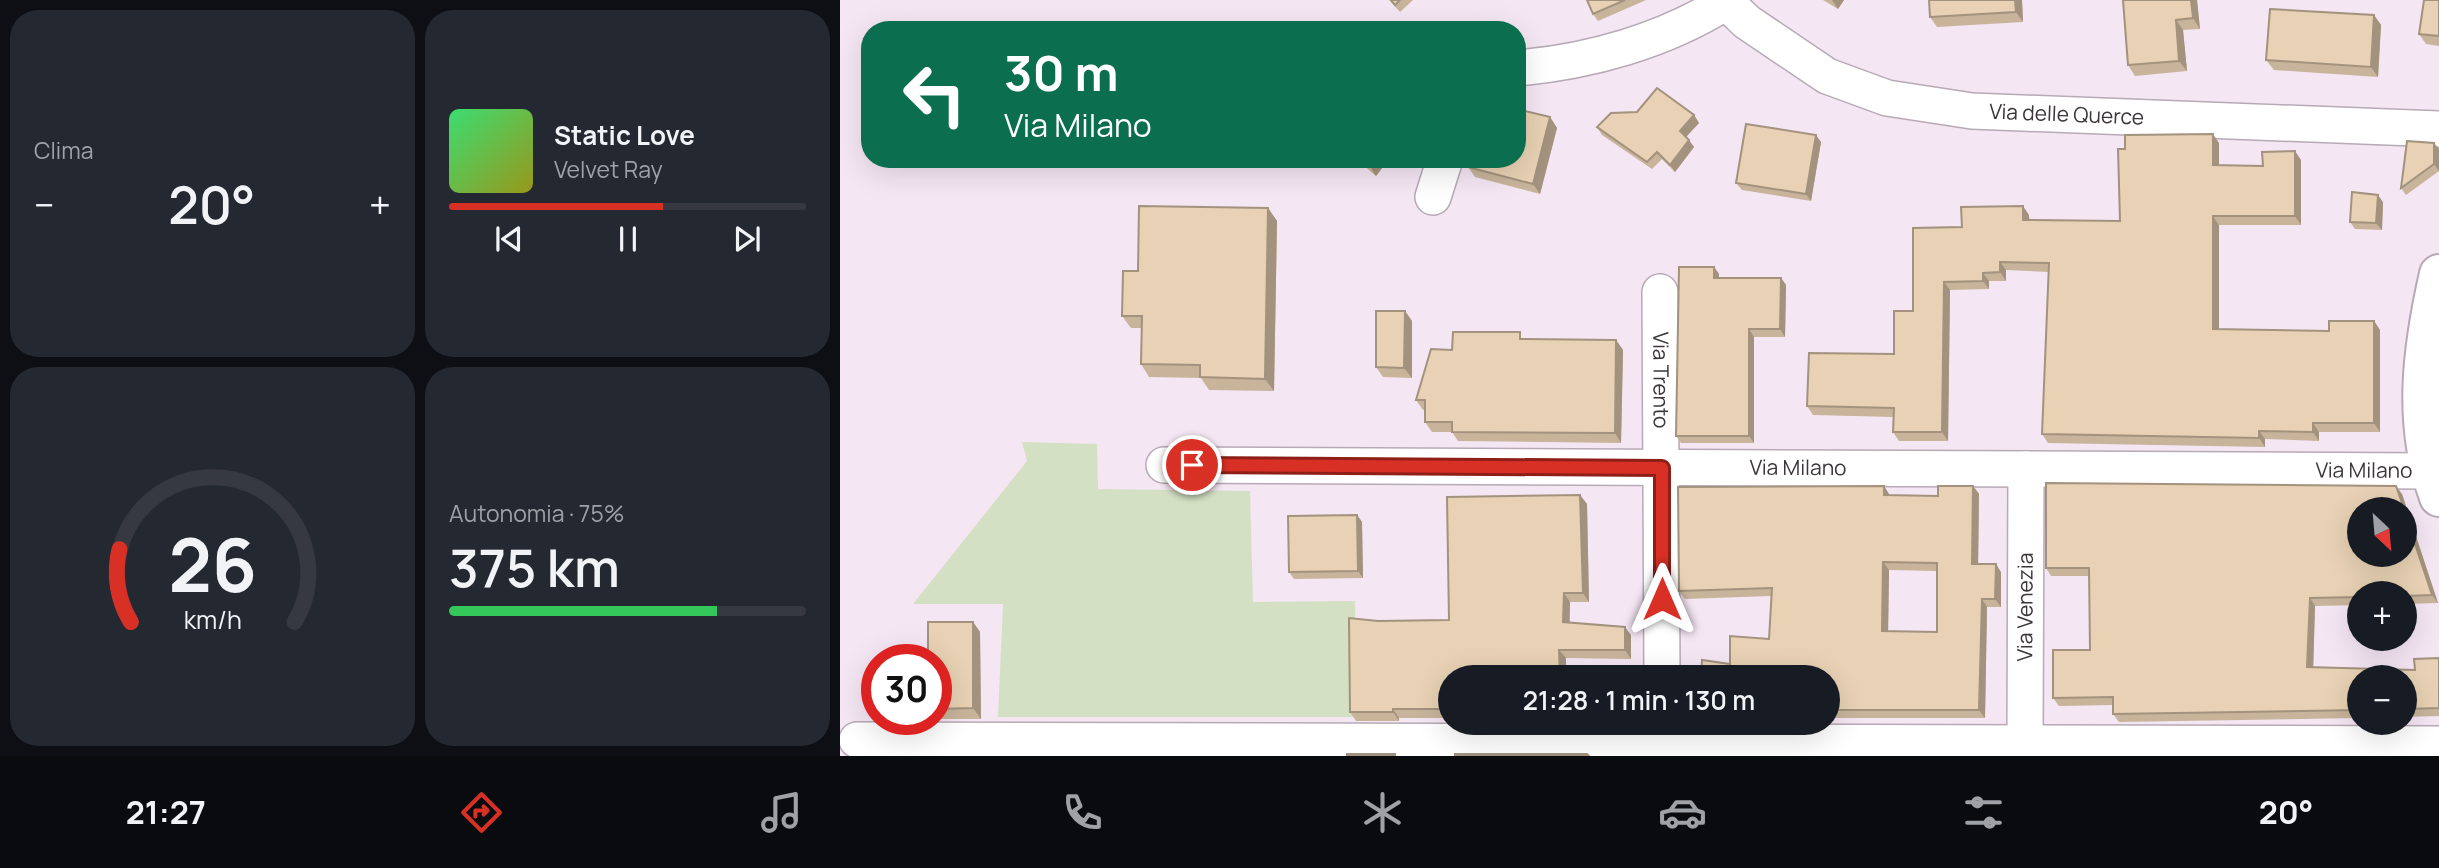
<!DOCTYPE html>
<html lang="it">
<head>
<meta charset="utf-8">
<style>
	body { margin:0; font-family:Manrope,sans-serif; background:#242831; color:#f1f3f6; height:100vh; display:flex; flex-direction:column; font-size:26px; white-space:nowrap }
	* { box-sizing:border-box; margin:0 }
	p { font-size:23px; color:#9ea1a6 }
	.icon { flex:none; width:38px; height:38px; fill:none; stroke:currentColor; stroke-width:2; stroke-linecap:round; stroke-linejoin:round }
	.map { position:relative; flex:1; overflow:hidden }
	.sheet { display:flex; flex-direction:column; gap:10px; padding:10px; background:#0d0f14; width:840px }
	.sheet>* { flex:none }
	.top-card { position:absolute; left:21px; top:21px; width:665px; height:147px; border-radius:28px; box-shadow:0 7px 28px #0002; background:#0b6e4f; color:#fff; overflow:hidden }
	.needle { width:46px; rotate:154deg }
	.fabs { position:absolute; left:1507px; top:497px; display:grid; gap:14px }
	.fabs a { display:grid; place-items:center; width:70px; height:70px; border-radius:50%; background:#171b24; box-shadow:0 7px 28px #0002; font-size:35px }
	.speed { position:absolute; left:21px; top:644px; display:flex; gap:14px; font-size:35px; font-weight:700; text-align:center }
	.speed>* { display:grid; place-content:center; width:91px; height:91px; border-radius:50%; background:#171b24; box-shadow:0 7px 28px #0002; line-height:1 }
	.speed .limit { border:10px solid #d22; background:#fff; color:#111 }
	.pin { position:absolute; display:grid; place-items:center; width:60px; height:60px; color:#fff; margin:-30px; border:4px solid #fff; border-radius:50%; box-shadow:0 2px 7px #0007 }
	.me { position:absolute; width:77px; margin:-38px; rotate:0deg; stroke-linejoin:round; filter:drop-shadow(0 0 5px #0008) }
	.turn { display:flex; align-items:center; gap:24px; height:147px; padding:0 28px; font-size:32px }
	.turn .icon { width:91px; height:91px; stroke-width:2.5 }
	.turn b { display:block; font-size:49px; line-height:60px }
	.big { font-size:52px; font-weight:600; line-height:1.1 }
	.sheet .card { flex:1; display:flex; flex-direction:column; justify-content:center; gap:10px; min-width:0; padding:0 24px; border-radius:28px; background:#242831 }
	.sheet .dial { align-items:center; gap:0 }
	.dial svg { height:182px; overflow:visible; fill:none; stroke:#363941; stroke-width:7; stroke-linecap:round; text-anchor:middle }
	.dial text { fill:#f1f3f6; stroke:none }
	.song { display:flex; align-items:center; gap:21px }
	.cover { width:84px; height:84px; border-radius:10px; background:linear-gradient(135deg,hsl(140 70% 55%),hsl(60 70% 35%)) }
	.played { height:7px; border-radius:4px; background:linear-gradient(90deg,#d93025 60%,#363941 60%) }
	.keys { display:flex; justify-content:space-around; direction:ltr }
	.heat { display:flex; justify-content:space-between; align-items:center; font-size:38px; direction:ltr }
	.charge { height:10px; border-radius:5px; background:linear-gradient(90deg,#34c759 75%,#363941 0) }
	.sheet .tiles { flex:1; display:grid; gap:10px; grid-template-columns:repeat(2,1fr) }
	.trip { position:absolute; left:598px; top:665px; width:402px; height:70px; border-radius:35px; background:#171b24; box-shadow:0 7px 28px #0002; font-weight:600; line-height:70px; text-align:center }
	.dock { display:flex; height:112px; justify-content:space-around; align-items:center; background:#090b0e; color:#9ea1a6 }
	.dock .icon { width:49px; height:49px }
	.dock .selected { color:#d93025 }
	.dock b { font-size:32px; color:#f1f3f6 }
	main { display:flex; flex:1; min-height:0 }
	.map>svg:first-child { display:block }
</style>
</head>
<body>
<main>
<section class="sheet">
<div class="tiles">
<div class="card"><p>Clima</p>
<div class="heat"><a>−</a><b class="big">20°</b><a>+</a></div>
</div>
<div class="card">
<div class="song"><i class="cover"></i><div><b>Static Love</b><p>Velvet Ray</p></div></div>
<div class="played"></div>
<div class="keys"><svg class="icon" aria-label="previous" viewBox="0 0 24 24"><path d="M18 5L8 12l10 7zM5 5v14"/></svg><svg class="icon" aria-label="pause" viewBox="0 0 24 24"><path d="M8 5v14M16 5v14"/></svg><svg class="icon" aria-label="next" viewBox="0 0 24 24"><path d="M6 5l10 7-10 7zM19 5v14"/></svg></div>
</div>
<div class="card dial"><svg viewBox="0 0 100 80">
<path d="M14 69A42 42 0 1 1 86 69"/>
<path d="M14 69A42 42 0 0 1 9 37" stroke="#d93025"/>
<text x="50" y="56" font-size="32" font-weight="700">26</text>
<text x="50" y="72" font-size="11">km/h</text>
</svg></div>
<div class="card"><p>Autonomia · 75%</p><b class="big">375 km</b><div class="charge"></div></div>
</div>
</section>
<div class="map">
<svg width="1599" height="756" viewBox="0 0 1599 756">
	<rect width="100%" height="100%" fill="#f5e6f4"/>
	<polygon fill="#d3e0c3" points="182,442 257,444 258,489 410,491 413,602 515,601 516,717 158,717 163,604 73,604 187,461"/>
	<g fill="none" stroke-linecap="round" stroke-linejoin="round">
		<g stroke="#b7a9b6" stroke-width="38">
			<g id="minor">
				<path id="s1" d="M884 0 907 22 987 76 1047 98 1132 111 1599 129"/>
				<path d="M677 68C749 62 824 41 886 2"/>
				<polyline points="593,197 605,159"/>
				<path id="s2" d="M820 292 822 677"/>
				<path id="s3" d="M324 465 1590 471"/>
				<polyline points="17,740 1599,744"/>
				<path id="s4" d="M1185 743 1186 469"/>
			</g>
		</g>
		<g stroke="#b7a9b6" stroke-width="42">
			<path id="secondary" d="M1599 274C1582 349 1572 423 1599 497"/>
		</g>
		<use href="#minor" stroke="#fff" stroke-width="35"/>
		<use href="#secondary" stroke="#fff" stroke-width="38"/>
	</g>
	<g fill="#c8b49b" fill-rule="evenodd">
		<polygon points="549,0 573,0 560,12"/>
		<polygon points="747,0 806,0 758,21 753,14"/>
		<polygon points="983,0 1004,0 998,9"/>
		<polygon points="1182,0 1183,22 1097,27 1090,17"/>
		<polygon points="1357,0 1360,29 1343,30 1347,71 1295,76 1288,65"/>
		<polygon points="1599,0 1599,46 1586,44 1579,34"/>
		<polygon points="1534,15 1541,25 1538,77 1434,70 1426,60"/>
		<polygon points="854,115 859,123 846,137 854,147 835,172 822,159 812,169 762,135 757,127"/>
		<polygon points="710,117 717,128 700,194 635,177 628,167"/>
		<polygon points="981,142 971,201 902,190 896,183"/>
		<polygon points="1379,143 1379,165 1423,166 1461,160 1461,225 1379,225 1379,329 1489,331 1534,321 1540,330 1540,432 1479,432 1479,441 1425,439 1425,447 1208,443 1202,434 1209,272 1166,270 1166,281 1149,281 1149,289 1110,290 1108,441 1059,441 1053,432 1053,417 973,415 967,406 1054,354 1073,311 1122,227 1189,215 1189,220 1280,221"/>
		<polygon points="1594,143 1599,171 1566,195 1561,188"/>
		<polygon points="516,159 549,159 536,176"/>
		<polygon points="1543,202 1542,230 1515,229 1510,222"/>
		<polygon points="428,208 437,221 434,391 369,390 361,378 309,377 301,364 302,328 291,328 282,316 298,271"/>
		<polygon points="874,267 879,274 879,278 941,278 946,285 945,337 914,337 914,443 841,443 836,436"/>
		<polygon points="565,311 572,321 572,378 543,377 536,367"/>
		<polygon points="685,339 776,340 783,350 781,443 618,441 612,432 592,432 585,422 585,410 583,410 576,400 612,350"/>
		<path d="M1044 486 1049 495 1098 496 1133 486 1139 494 1138 564 1161 572V607H1147L1145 718H989V677L890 664 929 639 931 596 845 599 839 591ZM1049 570 1097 571V632L1048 631Z"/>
		<polygon points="1562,494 1598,603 1564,604 1564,593 1519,593 1519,605 1475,606 1473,667 1575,670 1599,658 1599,716 1564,717 1564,677 1519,677 1519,718 1279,722 1273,714 1273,705 1219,706 1213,698 1250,650 1249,576 1211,576 1206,568"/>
		<polygon points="740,495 747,504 749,602 730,602 730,622 791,635 791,659 726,658 611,677 611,718 559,718 559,721 516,721 510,712 538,621 609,620"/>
		<polygon points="517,515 522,522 523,578 454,579 449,572"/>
		<polygon points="133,622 140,632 141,719 96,719 96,660"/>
	</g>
	<g fill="#a2927e">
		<polygon points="992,0 1004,0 998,9"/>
		<polygon points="1175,0 1182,0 1183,22 1176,12"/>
		<polygon points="1351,0 1357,0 1360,29 1353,18"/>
		<polygon points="1534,15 1541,25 1538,77 1531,67"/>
		<polygon points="1336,20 1343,30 1347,71 1339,61"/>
		<polygon points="854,115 859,123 845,138 840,131"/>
		<polygon points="710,117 717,128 700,194 693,184"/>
		<polygon points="1373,134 1379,143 1379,174 1373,165"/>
		<polygon points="976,135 981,142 971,201 966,194"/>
		<polygon points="849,140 854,147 835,172 830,165"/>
		<polygon points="1594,143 1599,149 1599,171 1594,164"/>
		<polygon points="1455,151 1461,160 1461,225 1455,216"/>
		<polygon points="534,159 549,159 536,176 529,165"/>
		<polygon points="1538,195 1543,202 1542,230 1536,223"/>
		<polygon points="1183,206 1189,215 1190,228 1183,220"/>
		<polygon points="428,208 437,221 434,391 425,379"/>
		<polygon points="1373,216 1379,225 1379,338 1373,329"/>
		<polygon points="1160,262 1166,270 1166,281 1160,272"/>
		<polygon points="874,267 879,274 879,285 874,278"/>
		<polygon points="1143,273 1149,281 1149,289 1143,281"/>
		<polygon points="941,278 946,285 945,337 940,329"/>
		<polygon points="1104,282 1110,290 1108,441 1102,432"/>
		<polygon points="565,311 572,321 572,378 564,368"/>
		<polygon points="1534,321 1540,330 1540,432 1534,423"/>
		<polygon points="909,329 914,337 914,443 909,436"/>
		<polygon points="776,340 783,350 781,443 775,433"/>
		<polygon points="1473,423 1479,432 1479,441 1473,432"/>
		<polygon points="1419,431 1425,439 1425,447 1419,438"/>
		<polygon points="1044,486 1049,494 1049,503 1044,495"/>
		<polygon points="1133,486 1139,494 1138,572 1132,564"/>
		<polygon points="1556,486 1562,494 1598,603 1592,595"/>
		<polygon points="740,495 747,504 749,602 743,593"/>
		<polygon points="517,515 522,522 523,578 518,571"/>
		<polygon points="1043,562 1049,570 1048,639 1042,631"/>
		<polygon points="1156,564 1161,572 1161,607 1155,599"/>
		<polygon points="724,593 730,602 729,630 723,622"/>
		<polygon points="1470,598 1475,606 1473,675 1467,667"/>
		<polygon points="1142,599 1147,607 1145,718 1139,710"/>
		<polygon points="133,622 140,632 141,719 133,708"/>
		<polygon points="785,627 791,635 791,659 785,650"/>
		<polygon points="719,650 726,658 726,677 720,677"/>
		<polygon points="553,709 559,718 559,721 553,712"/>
	</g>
	<g fill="#e8d1b4" stroke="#a2927e" stroke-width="2" fill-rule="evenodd">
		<polygon points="551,0 560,0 555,5"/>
		<polygon points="747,0 785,0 753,14"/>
		<polygon points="1089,0 1175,0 1176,12 1090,17"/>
		<polygon points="1283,0 1351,0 1353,18 1336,20 1339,61 1288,65"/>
		<polygon points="1584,0 1599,0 1599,36 1579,34"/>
		<polygon points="1430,9 1534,15 1531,67 1426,60"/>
		<polygon points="817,88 854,115 840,131 849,140 830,165 817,152 807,162 757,127 771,113 797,112"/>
		<polygon points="677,109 710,117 693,184 628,167 630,159 677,159"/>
		<polygon points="906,124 976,135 966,194 896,183"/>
		<polygon points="1373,134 1373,165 1423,166 1422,152 1455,151 1455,216 1373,216 1373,329 1489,331 1489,321 1534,321 1534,423 1473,423 1473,432 1419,431 1419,438 1202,434 1209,263 1160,262 1160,272 1143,273 1143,281 1104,282 1102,432 1053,432 1054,408 967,406 969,353 1054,354 1054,311 1073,311 1073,228 1122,227 1121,207 1183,206 1183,220 1280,221 1278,149 1285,149 1285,135"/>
		<polygon points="1567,141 1594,143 1594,164 1561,188"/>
		<polygon points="521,159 534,159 529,165"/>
		<polygon points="1512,192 1538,195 1536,223 1510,222"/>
		<polygon points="299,206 428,208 425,379 360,377 360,365 301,364 302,316 282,316 283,271 298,271"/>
		<polygon points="839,267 874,267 874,278 941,278 940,329 909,329 909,436 836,436"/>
		<polygon points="536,311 565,311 564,368 536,367"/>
		<polygon points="613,332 680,332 680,339 776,340 775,433 612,432 612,422 585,422 585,400 576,400 591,349 612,350"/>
		<polygon points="1206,483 1556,486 1564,509 1519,509 1519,555 1564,555 1564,511 1592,595 1564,596 1564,593 1519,593 1519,597 1470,598 1467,667 1575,670 1574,659 1599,658 1599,708 1564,709 1564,677 1519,677 1519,710 1273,714 1273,697 1213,698 1213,650 1250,650 1249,568 1206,568"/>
		<path d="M1044 486V495L1098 496V486H1133L1132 564H1156L1155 599H1142L1139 710H989V677H861L862 660 890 664V636L929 639 932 588 839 591 838 487ZM1043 562 1097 563V632L1042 631Z"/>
		<polygon points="740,495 743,593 724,593 723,622 785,627 785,650 719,650 720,677 611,677 611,709 553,709 553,712 510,712 509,618 538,621 609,620 607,497"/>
		<polygon points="517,515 518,571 449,572 448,516"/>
		<polygon points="88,622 133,622 133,708 96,709 96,660 88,660"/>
		<rect x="507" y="754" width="48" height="2"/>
		<polygon points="615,754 747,754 749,756 615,756"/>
	</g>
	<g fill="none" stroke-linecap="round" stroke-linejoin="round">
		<g stroke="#8d1f18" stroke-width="18">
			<polyline id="route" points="352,465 822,468 822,599"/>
		</g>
		<use href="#route" stroke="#d93025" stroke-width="12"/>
	</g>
	<g text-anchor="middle" stroke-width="5" stroke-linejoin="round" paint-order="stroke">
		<g font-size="21" fill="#3c363b" stroke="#fff6fe">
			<text dy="7" stroke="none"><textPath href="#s1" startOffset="373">Via delle Querce</textPath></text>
			<text dy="7" stroke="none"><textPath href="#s2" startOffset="88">Via Trento</textPath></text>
			<text dy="7" stroke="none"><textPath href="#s3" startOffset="634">Via Milano</textPath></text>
			<text dy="7" stroke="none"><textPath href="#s3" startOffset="1200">Via Milano</textPath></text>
			<text dy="7" stroke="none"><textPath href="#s4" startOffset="136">Via Venezia</textPath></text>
		</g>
	</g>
</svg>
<div class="fabs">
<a><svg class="needle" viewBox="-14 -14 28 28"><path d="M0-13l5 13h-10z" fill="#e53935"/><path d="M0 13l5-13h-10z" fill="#9ea1a6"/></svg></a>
<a>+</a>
<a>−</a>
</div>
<div class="speed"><div class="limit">30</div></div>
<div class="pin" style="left:352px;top:465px;background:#d93025"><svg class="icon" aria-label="arrive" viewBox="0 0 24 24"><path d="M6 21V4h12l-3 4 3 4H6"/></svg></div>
<svg class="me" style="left:822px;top:599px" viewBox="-20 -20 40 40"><path d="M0-17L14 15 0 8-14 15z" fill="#d93025" stroke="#fff" stroke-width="4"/></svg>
<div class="trip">21:28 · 1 min · 130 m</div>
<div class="top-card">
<div class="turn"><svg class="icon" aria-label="left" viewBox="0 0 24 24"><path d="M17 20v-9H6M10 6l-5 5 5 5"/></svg><div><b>30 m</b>Via Milano</div></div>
</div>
</div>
</main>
<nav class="dock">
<b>21:27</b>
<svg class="icon selected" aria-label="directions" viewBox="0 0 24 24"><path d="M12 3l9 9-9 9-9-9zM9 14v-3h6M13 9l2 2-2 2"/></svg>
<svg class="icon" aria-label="music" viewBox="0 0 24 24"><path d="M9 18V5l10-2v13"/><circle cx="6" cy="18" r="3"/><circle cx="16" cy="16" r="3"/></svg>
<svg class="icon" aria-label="phone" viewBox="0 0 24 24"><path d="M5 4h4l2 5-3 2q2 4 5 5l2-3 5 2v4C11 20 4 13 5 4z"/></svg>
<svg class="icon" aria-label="climate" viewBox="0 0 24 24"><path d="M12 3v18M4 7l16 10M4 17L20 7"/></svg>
<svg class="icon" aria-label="car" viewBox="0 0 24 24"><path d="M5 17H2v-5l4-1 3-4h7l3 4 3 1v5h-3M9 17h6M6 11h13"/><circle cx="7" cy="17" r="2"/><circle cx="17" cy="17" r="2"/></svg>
<svg class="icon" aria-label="filters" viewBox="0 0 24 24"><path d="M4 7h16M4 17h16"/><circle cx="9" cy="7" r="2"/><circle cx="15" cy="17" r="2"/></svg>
<b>20°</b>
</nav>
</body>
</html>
